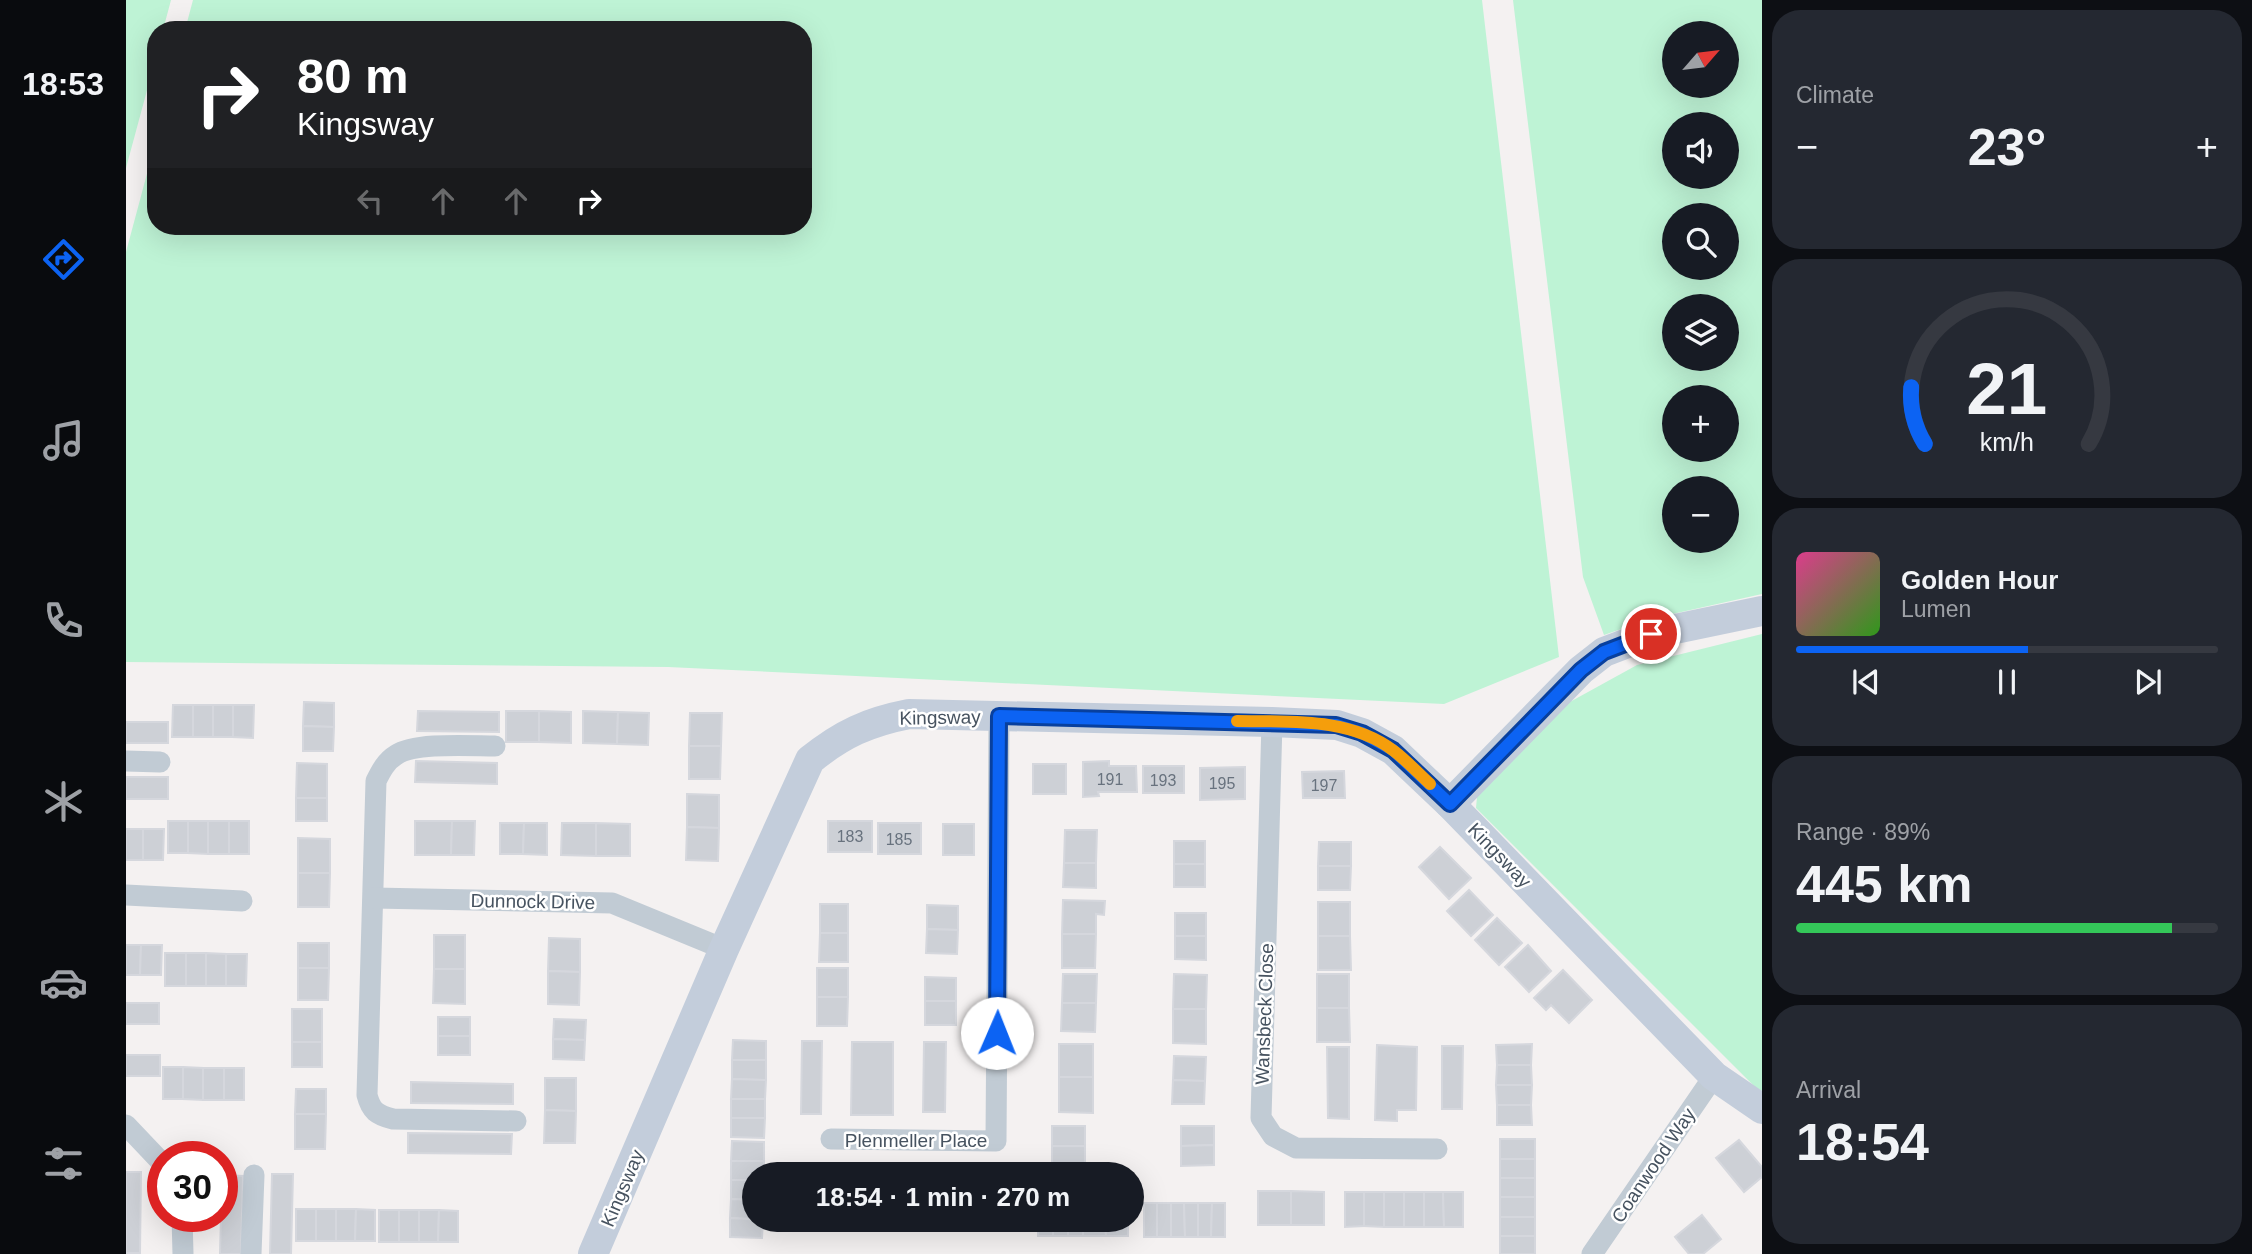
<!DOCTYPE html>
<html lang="en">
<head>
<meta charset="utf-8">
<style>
	body { margin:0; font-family:Arial,sans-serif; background:#242831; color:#f1f3f6; height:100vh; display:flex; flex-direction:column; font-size:26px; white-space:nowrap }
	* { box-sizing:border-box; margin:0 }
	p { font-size:23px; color:#9ea1a6 }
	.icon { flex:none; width:38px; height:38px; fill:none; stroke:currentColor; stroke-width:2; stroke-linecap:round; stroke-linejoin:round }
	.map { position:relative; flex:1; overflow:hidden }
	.panel { display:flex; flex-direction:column; gap:10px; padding:10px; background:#0d0f14; width:490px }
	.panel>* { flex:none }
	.banner { position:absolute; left:21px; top:21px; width:665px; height:214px; border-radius:28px; box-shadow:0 7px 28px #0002; background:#202124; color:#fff; overflow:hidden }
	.needle { width:46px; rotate:62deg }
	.controls { position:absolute; left:1536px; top:21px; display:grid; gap:14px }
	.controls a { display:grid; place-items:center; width:77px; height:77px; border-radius:50%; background:#171b24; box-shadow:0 7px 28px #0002; font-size:35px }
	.speed { position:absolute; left:21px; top:1141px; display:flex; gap:14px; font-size:35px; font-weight:700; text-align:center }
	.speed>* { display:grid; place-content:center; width:91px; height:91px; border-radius:50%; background:#171b24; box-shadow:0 7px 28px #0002; line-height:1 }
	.speed .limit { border:10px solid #d22; background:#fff; color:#111 }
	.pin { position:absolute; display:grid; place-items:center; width:60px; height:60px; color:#fff; margin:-30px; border:4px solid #fff; border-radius:50%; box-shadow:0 2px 7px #0007 }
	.me { position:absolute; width:77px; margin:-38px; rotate:1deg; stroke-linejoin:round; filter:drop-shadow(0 0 5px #0008) }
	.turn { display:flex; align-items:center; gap:24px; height:147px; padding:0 35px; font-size:32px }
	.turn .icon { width:91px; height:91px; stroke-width:2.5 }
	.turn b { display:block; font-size:49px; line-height:60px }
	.lanes { display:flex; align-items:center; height:66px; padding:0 35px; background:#0003; justify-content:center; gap:35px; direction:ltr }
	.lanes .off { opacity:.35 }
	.big { font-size:52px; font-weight:700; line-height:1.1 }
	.panel .tile { flex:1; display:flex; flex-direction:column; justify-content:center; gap:10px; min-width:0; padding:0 24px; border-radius:28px; background:#242831 }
	.panel .dial { align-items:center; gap:0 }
	.dial svg { height:182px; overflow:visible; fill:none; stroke:#363941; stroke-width:7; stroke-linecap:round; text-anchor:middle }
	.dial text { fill:#f1f3f6; stroke:none }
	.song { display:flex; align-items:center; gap:21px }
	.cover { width:84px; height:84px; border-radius:10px; background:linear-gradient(135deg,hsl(330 70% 55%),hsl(110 70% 35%)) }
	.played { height:7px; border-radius:4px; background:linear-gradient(90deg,#0c63f3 55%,#363941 55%) }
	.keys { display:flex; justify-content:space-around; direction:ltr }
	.heat { display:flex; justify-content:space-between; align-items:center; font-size:38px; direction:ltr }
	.charge { height:10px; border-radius:5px; background:linear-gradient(90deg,#34c759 89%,#363941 0) }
	.trip { position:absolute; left:616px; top:1162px; width:402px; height:70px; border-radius:35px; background:#171b24; box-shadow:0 7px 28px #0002; font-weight:700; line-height:70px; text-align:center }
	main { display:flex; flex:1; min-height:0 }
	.tabs { display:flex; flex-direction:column; width:126px; justify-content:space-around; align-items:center; background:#090b0e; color:#9ea1a6 }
	.tabs .icon { width:49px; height:49px }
	.tabs .active { color:#0c63f3 }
	.tabs b { font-size:32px; color:#f1f3f6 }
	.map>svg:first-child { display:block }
</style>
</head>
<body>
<main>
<nav class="tabs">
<b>18:53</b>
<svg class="icon active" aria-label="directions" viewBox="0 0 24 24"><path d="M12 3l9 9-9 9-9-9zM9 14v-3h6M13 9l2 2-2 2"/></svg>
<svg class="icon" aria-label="music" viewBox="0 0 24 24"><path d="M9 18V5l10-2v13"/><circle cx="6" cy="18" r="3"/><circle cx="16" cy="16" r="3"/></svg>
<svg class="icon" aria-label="phone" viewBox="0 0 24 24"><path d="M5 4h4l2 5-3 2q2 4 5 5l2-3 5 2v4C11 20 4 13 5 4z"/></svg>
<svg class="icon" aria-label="climate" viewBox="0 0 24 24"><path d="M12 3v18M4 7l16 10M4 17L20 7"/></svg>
<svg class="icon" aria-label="car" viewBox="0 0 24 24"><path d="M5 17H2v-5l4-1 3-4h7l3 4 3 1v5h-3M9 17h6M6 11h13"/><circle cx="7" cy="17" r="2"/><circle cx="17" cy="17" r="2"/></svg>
<svg class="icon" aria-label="filters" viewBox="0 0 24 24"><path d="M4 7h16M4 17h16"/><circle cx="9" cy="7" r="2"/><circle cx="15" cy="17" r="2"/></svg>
</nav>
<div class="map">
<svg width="1636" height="1254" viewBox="0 0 1636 1254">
	<rect width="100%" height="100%" fill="#f4f1f1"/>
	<g fill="#bef3d5" fill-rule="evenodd">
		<polygon points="0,0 45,0 37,30 30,30 30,57 0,168"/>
		<polygon points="67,0 1356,0 1433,657 1318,704 542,667 0,662 0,252 30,140 30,226 677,226 677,30 59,30"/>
		<path d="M1387 0H1636V594L1524 619 1478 635 1457 577ZM1549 33H1601V86H1549ZM1549 124H1601V177H1549ZM1549 215H1601V268H1549ZM1549 306H1601V359H1549ZM1549 397H1601V450H1549ZM1549 488H1601V541H1549Z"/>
		<polygon points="1636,634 1636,1091 1629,1087 1350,808 1351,797 1442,703 1511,665"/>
	</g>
	<g fill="#cdd0d6" stroke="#d5d7dd" stroke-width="2">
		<polygon points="178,702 208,703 208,727 177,726"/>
		<polygon points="47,705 67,705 67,737 46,737"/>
		<rect x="67" y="705" width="20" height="32"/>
		<rect x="87" y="705" width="20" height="32"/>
		<polygon points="107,705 128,705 127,738 107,737"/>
		<polygon points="292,711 373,712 373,732 291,731"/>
		<rect x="380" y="711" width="33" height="31"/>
		<polygon points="413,711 445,712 445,743 413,742"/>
		<polygon points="457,711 492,712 491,744 457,743"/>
		<polygon points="492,712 523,713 522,745 491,744"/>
		<polygon points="564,713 596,713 595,746 563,746"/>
		<rect x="0" y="722" width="42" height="21"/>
		<polygon points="177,726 208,727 207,751 177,751"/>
		<polygon points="563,746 595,746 594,779 563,779"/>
		<polygon points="290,761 371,763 371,784 289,782"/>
		<polygon points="983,761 983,766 1010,766 1011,792 972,792 973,796 957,797 957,762"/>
		<polygon points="171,763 201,764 201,798 170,798"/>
		<rect x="907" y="764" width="33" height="30"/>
		<rect x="1017" y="766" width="41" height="27"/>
		<polygon points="1119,767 1119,799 1074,800 1074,768"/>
		<polygon points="1218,771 1219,798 1177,798 1176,772"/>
		<rect x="0" y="777" width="42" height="22"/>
		<polygon points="561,794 593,795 593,828 561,827"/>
		<rect x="170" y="798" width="31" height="23"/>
		<rect x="42" y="821" width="20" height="32"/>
		<polygon points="62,821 82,821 82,854 62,853"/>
		<rect x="82" y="821" width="21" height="33"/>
		<rect x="103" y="821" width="20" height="33"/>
		<polygon points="289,821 326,821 325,855 289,855"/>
		<polygon points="326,821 349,821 348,855 325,855"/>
		<rect x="702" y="821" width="44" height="31"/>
		<polygon points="374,823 398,823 397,854 374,854"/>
		<polygon points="398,823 421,823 421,855 397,854"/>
		<polygon points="436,823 470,823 470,856 435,855"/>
		<polygon points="470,823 504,824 504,856 470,856"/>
		<rect x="752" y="823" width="43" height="31"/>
		<rect x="817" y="824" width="31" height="31"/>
		<polygon points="561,827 593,828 592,861 560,860"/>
		<rect x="0" y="829" width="17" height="31"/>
		<polygon points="17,829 38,829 37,860 17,860"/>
		<polygon points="939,830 971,830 970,863 938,863"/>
		<polygon points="172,838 204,839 204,873 172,873"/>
		<rect x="1048" y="841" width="31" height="23"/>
		<polygon points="1193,842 1225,842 1225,866 1192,866"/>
		<polygon points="1314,847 1345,878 1323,899 1293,867"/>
		<polygon points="938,863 970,863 970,888 937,887"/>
		<rect x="1048" y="864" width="31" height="23"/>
		<polygon points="1192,866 1225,866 1224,890 1192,890"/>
		<polygon points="172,873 204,873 203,907 172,907"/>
		<polygon points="1343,890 1367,915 1345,936 1321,911"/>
		<polygon points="937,900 979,901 978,915 970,914 970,934 936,934"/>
		<rect x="1192" y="902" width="32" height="34"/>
		<rect x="694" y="904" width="28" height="29"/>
		<polygon points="801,905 832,906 832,930 801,929"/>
		<rect x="1049" y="913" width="31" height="23"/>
		<polygon points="1371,918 1396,943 1373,965 1349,940"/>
		<polygon points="801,929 832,930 831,954 800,953"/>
		<polygon points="694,933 722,933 722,962 693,962"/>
		<polygon points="936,934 970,934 969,968 936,968"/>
		<rect x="308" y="935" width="31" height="34"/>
		<polygon points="1049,936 1080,936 1080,960 1049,959"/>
		<polygon points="1192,936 1224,936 1225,970 1192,970"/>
		<polygon points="423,938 454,939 454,972 422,971"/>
		<rect x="172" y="943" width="31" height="25"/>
		<polygon points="0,945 15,945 14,975 0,975"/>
		<polygon points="15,945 36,945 35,975 14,975"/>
		<polygon points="1402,945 1425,971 1403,992 1379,967"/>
		<rect x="39" y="953" width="21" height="33"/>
		<rect x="60" y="953" width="20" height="33"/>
		<polygon points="80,953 100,954 100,986 80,986"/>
		<polygon points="100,954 121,954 120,986 100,986"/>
		<polygon points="172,968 203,968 202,1000 172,1000"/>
		<rect x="691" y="968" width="31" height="29"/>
		<polygon points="308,969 339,969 339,1004 307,1003"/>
		<polygon points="1437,970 1466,1000 1443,1023 1425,1005 1420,1010 1408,998"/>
		<polygon points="422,971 454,972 453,1005 422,1004"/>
		<polygon points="937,974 971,974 970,1003 936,1003"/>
		<polygon points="1048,974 1081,975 1080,1009 1047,1009"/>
		<rect x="1191" y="974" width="32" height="34"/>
		<polygon points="799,977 830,978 830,1001 799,1001"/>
		<polygon points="691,997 722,997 721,1026 691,1026"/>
		<rect x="799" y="1001" width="31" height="24"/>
		<rect x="0" y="1003" width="33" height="21"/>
		<polygon points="936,1003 970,1003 969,1032 935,1031"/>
		<polygon points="1191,1008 1223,1008 1224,1042 1191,1042"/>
		<rect x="166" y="1009" width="30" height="33"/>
		<polygon points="1047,1009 1080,1009 1080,1044 1047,1043"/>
		<rect x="312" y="1017" width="32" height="19"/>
		<polygon points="428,1019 460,1020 459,1040 427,1039"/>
		<rect x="312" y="1036" width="32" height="19"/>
		<polygon points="427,1039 459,1040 458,1060 427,1059"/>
		<polygon points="607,1040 640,1041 640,1060 606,1060"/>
		<polygon points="676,1041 696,1041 695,1114 675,1114"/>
		<rect x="166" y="1042" width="30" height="25"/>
		<polygon points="726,1042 767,1042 767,1115 725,1115"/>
		<polygon points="798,1042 820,1042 819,1112 797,1112"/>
		<rect x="933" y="1044" width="34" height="33"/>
		<polygon points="1406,1044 1405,1065 1371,1065 1370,1045"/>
		<polygon points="1251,1045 1291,1047 1290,1110 1271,1110 1271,1121 1249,1120"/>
		<polygon points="1316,1046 1337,1046 1336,1109 1316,1109"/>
		<polygon points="1201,1047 1223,1047 1223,1119 1202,1118"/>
		<rect x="0" y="1055" width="34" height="21"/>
		<polygon points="1048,1056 1080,1057 1079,1081 1047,1080"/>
		<polygon points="606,1060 640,1060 640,1080 606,1079"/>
		<polygon points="1371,1065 1405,1065 1406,1085 1370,1085"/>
		<rect x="37" y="1067" width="20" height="32"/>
		<polygon points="57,1067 77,1068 77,1100 57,1099"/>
		<rect x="77" y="1068" width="21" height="32"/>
		<rect x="98" y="1068" width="20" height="32"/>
		<polygon points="933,1077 967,1077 967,1113 933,1112"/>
		<polygon points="419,1078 450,1078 450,1111 419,1110"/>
		<polygon points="606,1079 640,1080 639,1099 605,1099"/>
		<polygon points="1047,1080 1079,1081 1078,1104 1046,1104"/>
		<polygon points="285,1082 387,1084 387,1104 285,1103"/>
		<polygon points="1370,1085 1406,1085 1405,1105 1371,1105"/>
		<polygon points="170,1089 200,1089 200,1114 169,1114"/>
		<rect x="605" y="1099" width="34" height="19"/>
		<polygon points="1371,1105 1405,1105 1406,1125 1371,1125"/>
		<polygon points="419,1110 450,1111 449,1143 418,1143"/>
		<polygon points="169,1114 200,1114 199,1149 169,1149"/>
		<polygon points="605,1118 639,1118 638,1138 605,1137"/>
		<rect x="926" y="1126" width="33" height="20"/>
		<polygon points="1055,1126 1088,1126 1088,1145 1055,1146"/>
		<polygon points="282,1133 386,1134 385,1154 282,1153"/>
		<rect x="1374" y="1139" width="35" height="20"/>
		<polygon points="1613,1140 1636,1167 1636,1177 1618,1192 1590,1158"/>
		<polygon points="606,1141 638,1142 638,1161 605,1161"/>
		<polygon points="1088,1145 1088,1165 1055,1166 1055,1146"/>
		<rect x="926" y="1146" width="33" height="20"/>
		<rect x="1374" y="1159" width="35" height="19"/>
		<polygon points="605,1161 638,1161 638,1174 628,1174 628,1180 605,1180"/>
		<polygon points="0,1172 15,1172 14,1253 0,1253"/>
		<polygon points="146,1174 167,1174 165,1254 144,1254"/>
		<polygon points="96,1175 117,1176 115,1254 94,1254"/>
		<rect x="1374" y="1178" width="35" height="19"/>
		<polygon points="605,1180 628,1180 628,1200 605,1199"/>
		<rect x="1132" y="1191" width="33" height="34"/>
		<polygon points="1165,1191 1198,1192 1198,1225 1165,1225"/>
		<polygon points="1219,1192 1238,1192 1238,1226 1219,1227"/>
		<polygon points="1238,1192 1258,1192 1258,1227 1238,1226"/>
		<rect x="1258" y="1192" width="20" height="35"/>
		<rect x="1278" y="1192" width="20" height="35"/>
		<polygon points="1298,1192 1317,1192 1318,1227 1298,1227"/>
		<polygon points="1317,1192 1337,1192 1337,1227 1318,1227"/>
		<rect x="1374" y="1197" width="35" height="20"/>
		<polygon points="605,1199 628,1200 628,1219 604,1218"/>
		<rect x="1018" y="1203" width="13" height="34"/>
		<rect x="1031" y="1203" width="14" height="34"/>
		<polygon points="1045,1203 1058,1203 1059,1237 1045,1237"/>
		<polygon points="1058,1203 1072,1203 1072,1237 1059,1237"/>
		<polygon points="1072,1203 1086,1203 1085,1237 1072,1237"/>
		<polygon points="1086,1203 1099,1203 1099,1237 1085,1237"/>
		<rect x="170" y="1209" width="20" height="32"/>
		<rect x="190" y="1209" width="20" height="32"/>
		<polygon points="210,1209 230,1209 229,1241 210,1241"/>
		<polygon points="230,1209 249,1210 249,1241 229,1241"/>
		<rect x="253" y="1210" width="20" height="32"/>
		<rect x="273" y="1210" width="20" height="32"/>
		<polygon points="293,1210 313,1210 312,1242 293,1242"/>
		<polygon points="313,1210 332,1211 332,1242 312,1242"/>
		<polygon points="1576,1215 1595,1239 1577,1254 1563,1254 1549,1237"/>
		<rect x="1374" y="1217" width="35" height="19"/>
		<polygon points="604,1218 637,1220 636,1238 604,1237"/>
		<rect x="912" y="1220" width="15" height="16"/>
		<rect x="927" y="1220" width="15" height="16"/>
		<rect x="942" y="1220" width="15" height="16"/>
		<polygon points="957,1220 979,1220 980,1236 957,1236"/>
		<polygon points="979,1220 1002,1220 1002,1236 980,1236"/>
		<rect x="1374" y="1236" width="35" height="18"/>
	</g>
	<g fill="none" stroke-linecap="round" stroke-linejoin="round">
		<g stroke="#c1cbd4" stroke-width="21">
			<polyline points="1146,722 1135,1118 1147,1136 1170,1148 1311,1149"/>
			<path d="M369 746C345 746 289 742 270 755 260 761 255 771 250 781L241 1095C245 1111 251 1115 267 1119L390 1121"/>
			<polyline points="0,761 34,762"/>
			<polyline points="0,895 116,901"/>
			<polyline points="248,898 486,903 598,949"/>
			<polyline points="0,1125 37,1164"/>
			<polyline points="705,1139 870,1141 873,716"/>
			<polyline points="56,1216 57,1254"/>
			<polyline points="125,1254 128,1175"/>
			<polyline points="1466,1254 1588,1076"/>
		</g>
		<g stroke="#c3cddb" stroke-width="30">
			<polyline points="1324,804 1455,670 1478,652 1525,634 1636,611"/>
			<path d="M467 1254 598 949 684 760C716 734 742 722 783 714L1146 722 1211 725 1236 733 1267 750 1324 804 1588 1076 1636 1109"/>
		</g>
	</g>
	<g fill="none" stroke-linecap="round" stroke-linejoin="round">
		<g stroke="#08409e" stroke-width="18">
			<polyline id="route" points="871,1033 873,716 1210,725 1236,733 1267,750 1324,804 1455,670 1478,652 1525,634"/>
		</g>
		<use href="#route" stroke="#0c63f3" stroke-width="12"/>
		<path stroke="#f59e0b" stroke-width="12" d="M1111 721C1163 722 1224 717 1268 751 1281 761 1292 773 1304 784"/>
	</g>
	<g text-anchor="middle" stroke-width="5" stroke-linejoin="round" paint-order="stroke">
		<g font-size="16" fill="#68727e">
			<text x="984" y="785">191</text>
			<text x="1037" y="786">193</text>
			<text x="1096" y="789">195</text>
			<text x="1198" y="791">197</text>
			<text x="724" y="842">183</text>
			<text x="773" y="845">185</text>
		</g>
		<g font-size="19" fill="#475360" stroke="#fff">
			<text transform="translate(814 717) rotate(-1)" y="7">Kingsway</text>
			<text transform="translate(1374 855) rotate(46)" y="7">Kingsway</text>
			<text transform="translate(407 901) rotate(1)" y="7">Dunnock Drive</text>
			<text transform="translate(1138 1014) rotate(-88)" y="7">Wansbeck Close</text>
			<text x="790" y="1147">Plenmeller Place</text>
			<text transform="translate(1527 1165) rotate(-56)" y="7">Coanwood Way</text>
			<text transform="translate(496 1188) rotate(-67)" y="7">Kingsway</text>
		</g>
	</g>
</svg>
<div class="controls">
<a><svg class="needle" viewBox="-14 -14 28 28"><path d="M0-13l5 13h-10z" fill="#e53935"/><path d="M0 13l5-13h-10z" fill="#9ea1a6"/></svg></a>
<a><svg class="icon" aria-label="sound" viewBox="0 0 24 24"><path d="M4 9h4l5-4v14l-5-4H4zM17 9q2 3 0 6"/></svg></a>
<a><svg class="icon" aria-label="search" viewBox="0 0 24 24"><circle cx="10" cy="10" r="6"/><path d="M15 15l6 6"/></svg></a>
<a><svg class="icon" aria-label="layers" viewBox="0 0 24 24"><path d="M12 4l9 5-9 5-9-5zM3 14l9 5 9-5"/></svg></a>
<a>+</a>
<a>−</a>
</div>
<div class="speed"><div class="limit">30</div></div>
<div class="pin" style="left:1525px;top:634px;background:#d93025"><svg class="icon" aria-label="arrive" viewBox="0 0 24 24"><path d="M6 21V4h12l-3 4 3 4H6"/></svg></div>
<svg class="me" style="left:871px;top:1033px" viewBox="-20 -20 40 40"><circle r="19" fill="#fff"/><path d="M0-13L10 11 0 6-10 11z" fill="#0c63f3"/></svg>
<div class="trip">18:54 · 1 min · 270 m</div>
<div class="banner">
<div class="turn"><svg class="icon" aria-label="right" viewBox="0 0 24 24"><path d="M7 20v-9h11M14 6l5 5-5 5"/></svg><div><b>80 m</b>Kingsway</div></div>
<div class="lanes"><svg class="icon off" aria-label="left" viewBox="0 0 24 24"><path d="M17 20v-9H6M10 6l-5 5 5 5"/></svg><svg class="icon off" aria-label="ahead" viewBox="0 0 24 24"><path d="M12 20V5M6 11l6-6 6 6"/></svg><svg class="icon off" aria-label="ahead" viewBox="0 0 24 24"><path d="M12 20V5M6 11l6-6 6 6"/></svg><svg class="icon" aria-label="right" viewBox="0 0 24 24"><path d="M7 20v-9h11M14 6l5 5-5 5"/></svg></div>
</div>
</div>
<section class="panel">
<div class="tile"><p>Climate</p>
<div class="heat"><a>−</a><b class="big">23°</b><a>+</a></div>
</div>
<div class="tile dial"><svg viewBox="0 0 100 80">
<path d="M14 69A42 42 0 1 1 86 69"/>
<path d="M14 69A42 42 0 0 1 8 44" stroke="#0c63f3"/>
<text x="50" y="56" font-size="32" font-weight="700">21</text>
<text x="50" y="72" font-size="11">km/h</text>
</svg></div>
<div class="tile">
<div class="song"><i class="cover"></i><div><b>Golden Hour</b><p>Lumen</p></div></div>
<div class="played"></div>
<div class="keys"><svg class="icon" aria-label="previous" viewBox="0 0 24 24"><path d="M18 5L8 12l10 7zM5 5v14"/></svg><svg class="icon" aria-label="pause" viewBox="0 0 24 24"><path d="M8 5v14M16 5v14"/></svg><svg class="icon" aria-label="next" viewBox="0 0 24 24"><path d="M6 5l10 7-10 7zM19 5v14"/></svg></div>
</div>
<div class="tile"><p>Range · 89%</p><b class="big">445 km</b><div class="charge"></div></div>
<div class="tile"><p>Arrival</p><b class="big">18:54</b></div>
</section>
</main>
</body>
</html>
